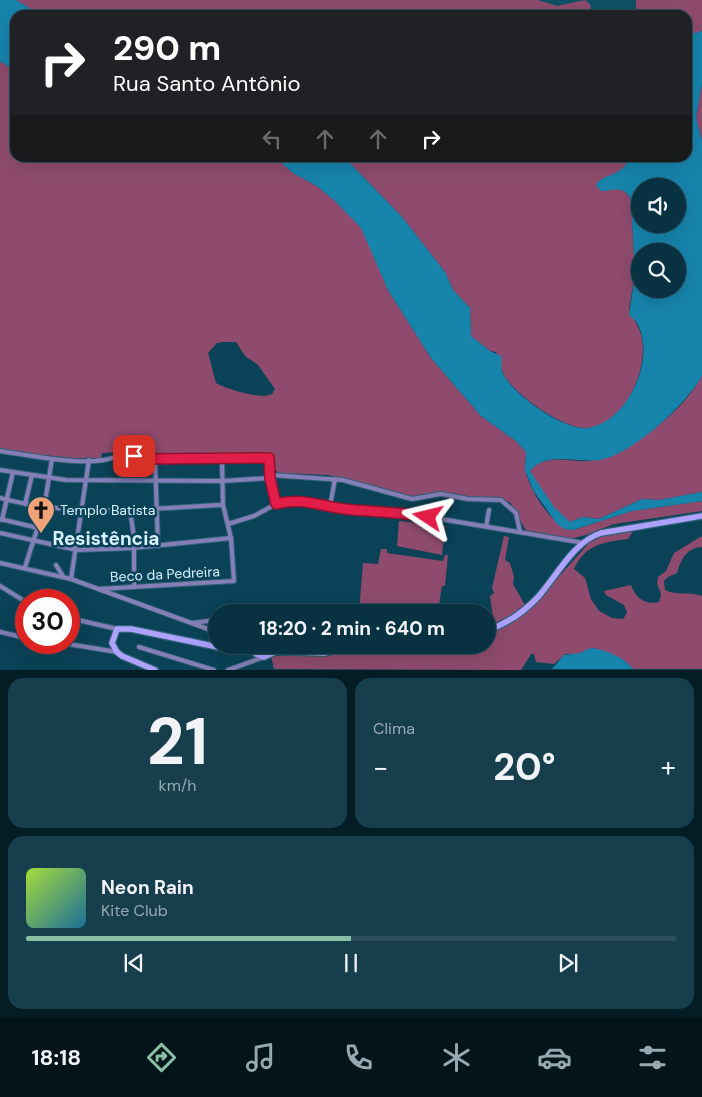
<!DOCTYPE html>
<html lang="pt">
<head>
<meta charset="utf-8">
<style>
	body { margin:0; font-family:"DM Sans",sans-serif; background:#163e4c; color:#f1f3f6; height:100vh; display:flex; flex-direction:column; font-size:19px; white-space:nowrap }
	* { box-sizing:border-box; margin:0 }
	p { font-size:16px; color:#98aab1 }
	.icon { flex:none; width:28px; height:28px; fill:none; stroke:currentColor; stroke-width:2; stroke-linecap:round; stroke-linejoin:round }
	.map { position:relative; height:670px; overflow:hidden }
	.sheet { display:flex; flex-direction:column; gap:8px; padding:8px; background:#041c24; flex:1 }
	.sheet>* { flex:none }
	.banner { position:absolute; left:10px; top:10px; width:682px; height:152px; border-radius:15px; box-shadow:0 5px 20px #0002,0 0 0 1px #294d5a; background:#202124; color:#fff; overflow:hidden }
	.controls { position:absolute; left:631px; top:178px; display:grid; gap:10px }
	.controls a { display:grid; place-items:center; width:55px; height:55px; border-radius:50%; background:#083241; box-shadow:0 5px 20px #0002,0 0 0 1px #294d5a; font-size:25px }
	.speed { position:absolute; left:15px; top:589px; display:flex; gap:10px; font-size:25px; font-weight:700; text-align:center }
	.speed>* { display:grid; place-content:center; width:65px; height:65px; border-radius:50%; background:#083241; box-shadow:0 5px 20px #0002,0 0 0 1px #294d5a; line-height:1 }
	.speed .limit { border:8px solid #d22; background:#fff; color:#111 }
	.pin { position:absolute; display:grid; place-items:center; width:42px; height:42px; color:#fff; margin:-21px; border-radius:10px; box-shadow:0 2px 8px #0006 }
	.me { position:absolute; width:55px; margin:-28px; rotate:280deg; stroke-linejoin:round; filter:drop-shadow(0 0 4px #0008) }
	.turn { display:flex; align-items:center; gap:18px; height:105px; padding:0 20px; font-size:22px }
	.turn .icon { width:65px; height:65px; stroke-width:2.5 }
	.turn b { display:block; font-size:35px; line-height:42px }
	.lanes { display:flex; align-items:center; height:48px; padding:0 20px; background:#0003; justify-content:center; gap:25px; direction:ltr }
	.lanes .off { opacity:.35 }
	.big { font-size:38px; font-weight:700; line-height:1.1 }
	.sheet .card { flex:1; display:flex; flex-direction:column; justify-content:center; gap:8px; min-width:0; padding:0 18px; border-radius:15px; background:#163e4c }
	.sheet .dial { align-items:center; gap:0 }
	.dial b { font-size:65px; line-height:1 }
	.song { display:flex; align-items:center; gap:15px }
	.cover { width:60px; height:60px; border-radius:8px; background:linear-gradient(135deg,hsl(80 70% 55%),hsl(200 70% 35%)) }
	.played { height:5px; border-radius:2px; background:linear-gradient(90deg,#8abfa5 50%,#294d5a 50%) }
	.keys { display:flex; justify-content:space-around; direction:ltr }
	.heat { display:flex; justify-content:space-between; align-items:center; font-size:28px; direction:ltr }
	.sheet .tiles { flex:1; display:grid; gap:8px; grid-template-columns:1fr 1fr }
	.card:last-child { grid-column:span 2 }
	.trip { position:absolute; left:208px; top:604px; width:288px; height:50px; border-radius:25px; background:#083241; box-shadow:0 5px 20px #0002,0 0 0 1px #294d5a; font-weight:700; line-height:50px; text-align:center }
	.tabs { display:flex; height:80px; justify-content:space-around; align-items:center; background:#03141a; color:#98aab1 }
	.tabs .icon { width:35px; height:35px }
	.tabs .on { color:#8abfa5 }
	.tabs b { font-size:22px; color:#f1f3f6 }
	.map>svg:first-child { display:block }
</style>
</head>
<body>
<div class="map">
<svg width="702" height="670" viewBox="0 0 702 670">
	<rect width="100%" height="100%" fill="#0a4257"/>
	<polygon fill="#105066" points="523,0 673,0 676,15 535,15"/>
	<g fill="#8e4b6d" fill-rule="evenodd">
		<polygon points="16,0 538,0 557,6 585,0 590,4 592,15 41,15"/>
		<polygon points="636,0 702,0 702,31 688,35 688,15 656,15 652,13 643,13 636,8"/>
		<path d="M0 61 15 71V158H276L293 173 317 186 335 201 362 228 388 290 431 358 481 416 516 441 526 452C526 458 525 466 526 472 530 491 553 528 573 530L632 511 702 501V511L614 524 586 535 569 539 528 534 510 502 446 493 415 498 403 496 360 482 328 475 279 473 275 470 274 460 268 458 140 457 138 451 102 453 101 458H74L0 451ZM223 342H236L245 356 258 365 275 389 272 394C261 400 227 389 216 383L208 353 217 343Z"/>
		<polygon points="702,84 702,140 696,118"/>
		<path d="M345 158H630L622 171 615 174 605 191C617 188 626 188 631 200L635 274 629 310C634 319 640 328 642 338 648 371 625 424 588 428 566 431 519 397 507 380 501 372 501 362 496 352L490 351 471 336 470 308 453 290 445 272 402 217Z"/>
		<path d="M702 376V492L659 500 642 499 599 519 583 517 570 522C553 512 538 489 530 471 544 453 569 462 588 461 595 460 603 456 610 453 647 438 682 411 702 376Z"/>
		<polygon points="399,521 445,526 442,555 397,546"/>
		<path d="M633 531 628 539C605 542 585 544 574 569L585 578 591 599 599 611 612 618 623 619 627 613 624 605 606 595 604 591 631 585C636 598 644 605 659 602L661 594 657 583 658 577 666 571 674 553 702 536V547C686 548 681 560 677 573L668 577 664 581 665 590C677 596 689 591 702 596V669H633L622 659 594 648 577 654H566L554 664 536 662 534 654H531L521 670 274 669 271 656H328L345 653 367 645H486V634L512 622 528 611 590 542 604 535Z"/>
		<polygon points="504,536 509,537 505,560 510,563 514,577 513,584 525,605 507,618 494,623 490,596 494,593 492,588"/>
		<polygon points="381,549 387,549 387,553 443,561 445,555 448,555 445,586 442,586 438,612 359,612 363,563 378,564"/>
		<polygon points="276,645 350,645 322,651 275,649"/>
	</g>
	<g fill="#1784ac" fill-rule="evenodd">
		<polygon points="0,0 16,0 41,15 15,15 15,71 0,61"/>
		<path d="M702 31V84L696 118 702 140V376C686 404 636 451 604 459 581 465 547 449 530 471L554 507 570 522 583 517 599 519 642 499 659 500 702 492V501L632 511 573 530 564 529 557 524 533 490 525 470 526 452 516 441 481 416 431 358 388 290 361 228 335 201 317 186 293 173 276 158H345L402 217 445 272 453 290 470 308 471 336 490 351 501 356C502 361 501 367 502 371 509 393 566 432 588 428 628 422 657 358 637 323 636 320 632 318 629 315L635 274 631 200C625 185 614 190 601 191L596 185C604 172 619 179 630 158H688V35ZM640 186H678V224H640ZM678 251V289H640V251Z"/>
		<path d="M590 648C605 649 624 657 633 669H552L564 655 580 653Z"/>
	</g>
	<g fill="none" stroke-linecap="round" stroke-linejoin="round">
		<g stroke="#2f6275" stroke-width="6">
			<g id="minor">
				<path d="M0 451C28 455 86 467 112 458"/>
				<polyline points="134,456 144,459 269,458 270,478 276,504"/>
				<polyline points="155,459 158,546"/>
				<polyline points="0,470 66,480 222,481 270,478"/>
				<polyline points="271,475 343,480 412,499 441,494 468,499 501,500 516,513 520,532"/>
				<path d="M0 498C73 518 149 508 223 505"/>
				<polyline points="25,504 32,475"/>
				<polyline points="330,506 335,479"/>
				<polyline points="130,509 134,538 134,587"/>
				<polyline points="0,519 38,528"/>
				<polyline points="2,520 13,472"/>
				<polyline points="228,524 254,516 276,504 299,500 344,509 399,512 584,543"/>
				<polyline points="486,527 489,510"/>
				<polyline points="0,533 77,550 133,548 231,538"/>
				<polyline points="0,563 71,579 216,632"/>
				<polyline points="56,565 63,576"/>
				<polyline points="25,567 44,508 52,459"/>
				<polyline points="71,579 89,460"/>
				<polyline points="0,586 26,602"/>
				<polyline points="99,589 234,581 231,538 223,505 222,459"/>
				<polyline points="69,618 117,629"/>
				<polyline points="192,623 216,620"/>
				<polyline points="0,632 26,638"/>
				<polyline points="56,642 117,652"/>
				<polyline points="248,645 254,651"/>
				<polyline points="139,647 214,670"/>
				<polyline points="228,670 264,657"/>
			</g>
		</g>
		<g stroke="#2f6275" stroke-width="8">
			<g id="secondary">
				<path d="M486 631C506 624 524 612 538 597 557 576 573 542 601 533L702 516"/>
				<polyline points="254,651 256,654 264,657 275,652"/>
				<polyline points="155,670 122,656 117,652 112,643 117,629 131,629 232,650 324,653 355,645"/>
			</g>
		</g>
		<use href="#minor" stroke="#857eb8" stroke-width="4"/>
		<use href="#secondary" stroke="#aea1ff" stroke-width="5.5"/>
	</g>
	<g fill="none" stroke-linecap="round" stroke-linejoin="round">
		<g stroke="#92132f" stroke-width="12">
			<path id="route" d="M134 456 144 459 269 458 270 478 276 504C301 497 320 506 344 509 372 512 400 512 428 517"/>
		</g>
		<use href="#route" stroke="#e11d48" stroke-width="9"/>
	</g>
	<defs>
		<g id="church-pin" transform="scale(1.4375)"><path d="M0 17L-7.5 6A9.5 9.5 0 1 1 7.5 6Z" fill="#f0a278" stroke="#0a4257"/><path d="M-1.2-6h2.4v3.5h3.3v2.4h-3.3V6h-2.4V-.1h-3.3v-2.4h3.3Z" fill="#111"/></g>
	</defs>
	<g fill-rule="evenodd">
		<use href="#church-pin" x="41" y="510"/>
	</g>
	<g text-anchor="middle" stroke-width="5" stroke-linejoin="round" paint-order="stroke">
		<g font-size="14" fill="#d8f2ff" stroke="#0a4257" text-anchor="start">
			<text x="60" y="515">Templo Batista</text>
		</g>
		<g font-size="14" fill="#d8f2ff" stroke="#0a4257">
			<text transform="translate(165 574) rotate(-3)" y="5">Beco da Pedreira</text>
		</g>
		<g font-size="19" font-weight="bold" fill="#d8f2ff" stroke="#0a4257">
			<text x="106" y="545">Resistência</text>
		</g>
	</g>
</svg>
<div class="controls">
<a><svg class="icon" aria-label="sound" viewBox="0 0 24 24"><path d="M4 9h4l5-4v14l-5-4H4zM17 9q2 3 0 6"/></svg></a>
<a><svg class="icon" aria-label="search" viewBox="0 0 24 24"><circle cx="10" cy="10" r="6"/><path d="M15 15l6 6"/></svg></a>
</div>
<div class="speed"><div class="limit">30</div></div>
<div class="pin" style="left:134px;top:456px;background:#d93025"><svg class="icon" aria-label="arrive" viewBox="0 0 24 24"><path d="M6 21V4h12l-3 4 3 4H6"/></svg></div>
<svg class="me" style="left:428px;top:517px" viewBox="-20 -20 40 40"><path d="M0-17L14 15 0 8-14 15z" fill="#e11d48" stroke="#fff" stroke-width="4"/></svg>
<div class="trip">18:20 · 2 min · 640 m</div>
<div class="banner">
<div class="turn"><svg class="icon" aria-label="right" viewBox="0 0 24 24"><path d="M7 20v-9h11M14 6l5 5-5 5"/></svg><div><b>290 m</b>Rua Santo Antônio</div></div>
<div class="lanes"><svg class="icon off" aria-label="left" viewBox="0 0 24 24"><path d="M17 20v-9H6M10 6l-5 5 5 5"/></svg><svg class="icon off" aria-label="ahead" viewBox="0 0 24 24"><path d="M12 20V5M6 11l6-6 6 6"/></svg><svg class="icon off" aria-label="ahead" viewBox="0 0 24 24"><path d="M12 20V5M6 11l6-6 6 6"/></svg><svg class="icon" aria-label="right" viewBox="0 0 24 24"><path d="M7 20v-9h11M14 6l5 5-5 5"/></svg></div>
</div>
</div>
<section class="sheet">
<div class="tiles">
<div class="card dial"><b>21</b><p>km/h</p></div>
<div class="card"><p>Clima</p>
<div class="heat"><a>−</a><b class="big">20°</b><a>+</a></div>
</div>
<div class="card">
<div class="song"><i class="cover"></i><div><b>Neon Rain</b><p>Kite Club</p></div></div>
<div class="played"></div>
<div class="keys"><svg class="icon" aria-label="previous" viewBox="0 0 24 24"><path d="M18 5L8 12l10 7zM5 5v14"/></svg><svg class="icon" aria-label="pause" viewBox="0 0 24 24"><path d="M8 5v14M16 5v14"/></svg><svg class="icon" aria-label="next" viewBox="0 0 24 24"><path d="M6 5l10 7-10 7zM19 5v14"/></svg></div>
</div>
</div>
</section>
<nav class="tabs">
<b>18:18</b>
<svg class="icon on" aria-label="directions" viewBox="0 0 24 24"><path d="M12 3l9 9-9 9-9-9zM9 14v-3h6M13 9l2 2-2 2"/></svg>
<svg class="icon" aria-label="music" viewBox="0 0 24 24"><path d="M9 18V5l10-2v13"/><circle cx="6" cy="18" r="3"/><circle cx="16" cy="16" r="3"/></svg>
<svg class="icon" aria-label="phone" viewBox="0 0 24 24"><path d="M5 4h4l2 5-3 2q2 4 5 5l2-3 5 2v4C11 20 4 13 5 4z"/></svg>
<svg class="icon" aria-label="climate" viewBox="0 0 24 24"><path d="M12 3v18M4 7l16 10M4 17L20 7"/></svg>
<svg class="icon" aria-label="car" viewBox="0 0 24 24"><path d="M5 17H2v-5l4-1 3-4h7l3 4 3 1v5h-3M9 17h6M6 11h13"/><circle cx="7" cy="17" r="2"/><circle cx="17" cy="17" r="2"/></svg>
<svg class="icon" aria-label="filters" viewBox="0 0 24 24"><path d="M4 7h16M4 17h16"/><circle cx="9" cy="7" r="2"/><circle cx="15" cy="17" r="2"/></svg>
</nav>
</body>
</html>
